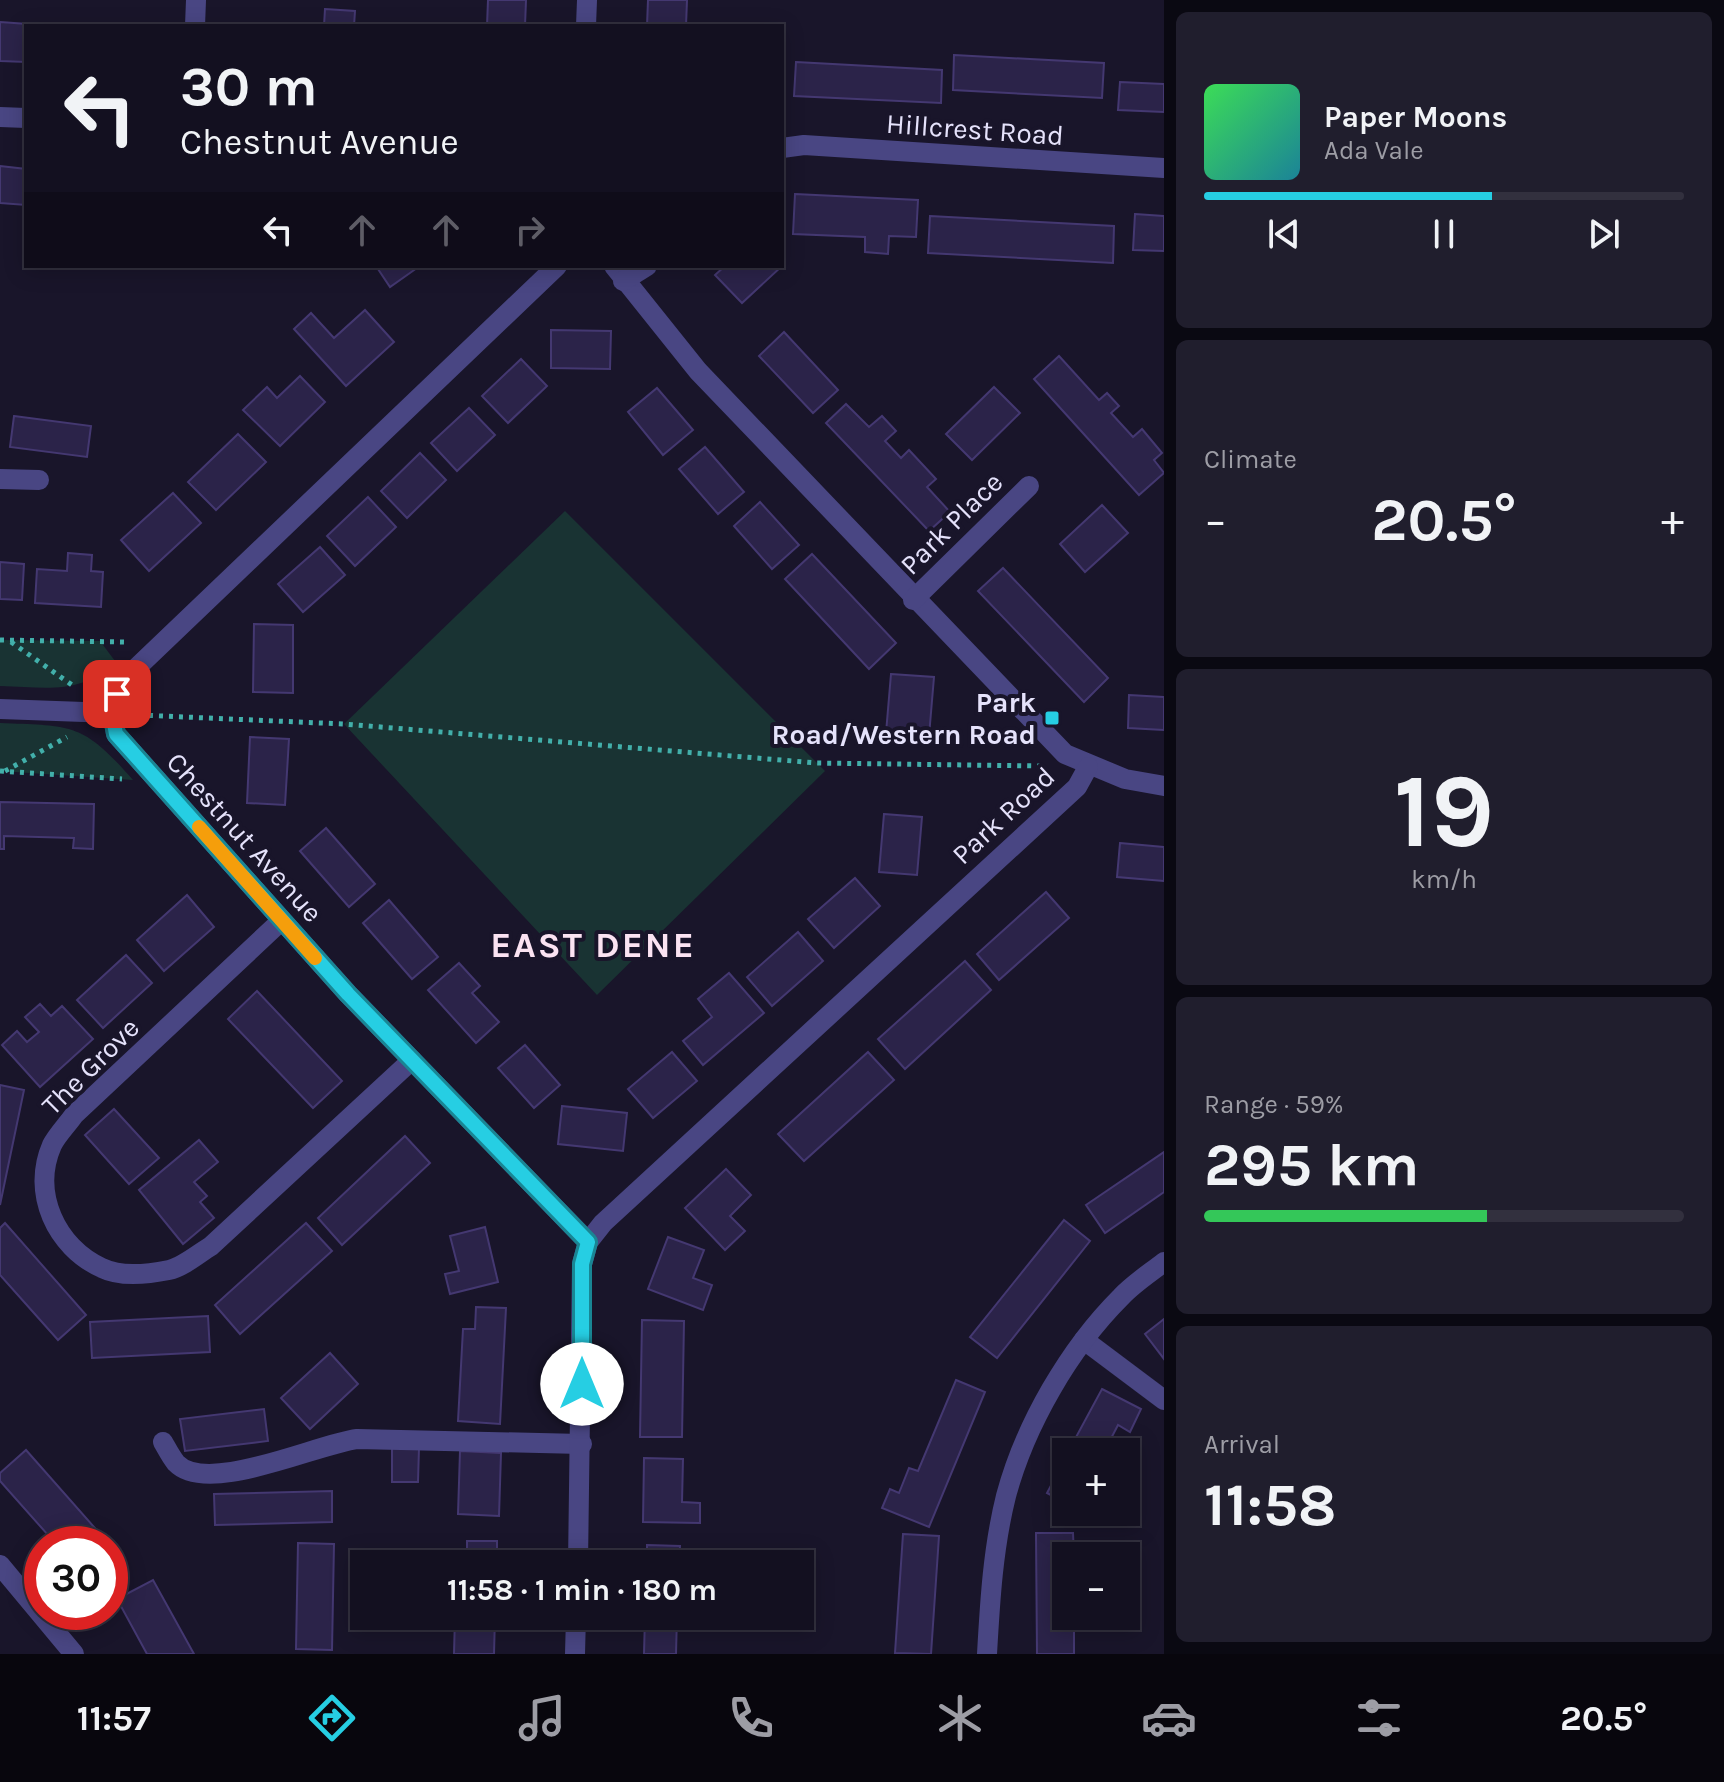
<!DOCTYPE html>
<html lang="en">
<head>
<meta charset="utf-8">
<style>
	body { margin:0; font-family:Karla,sans-serif; background:#201e2d; color:#f1f3f6; height:100vh; display:flex; flex-direction:column; font-size:30px; white-space:nowrap }
	* { box-sizing:border-box; margin:0 }
	p { font-size:26px; color:#9d9da5 }
	.icon { flex:none; width:44px; height:44px; fill:none; stroke:currentColor; stroke-width:2; stroke-linecap:round; stroke-linejoin:round }
	.map { position:relative; flex:1; overflow:hidden }
	.sheet { display:flex; flex-direction:column; gap:12px; padding:12px; background:#0a0912; width:560px }
	.sheet>* { flex:none }
	.top-card { position:absolute; left:24px; top:24px; width:760px; height:244px; border-radius:0px; box-shadow:0 4px 20px #0003,0 0 0 2px #32303e; background:#131020; color:#f1f3f6; overflow:hidden }
	.tools { position:absolute; left:1052px; top:1438px; display:grid; gap:16px }
	.tools a { display:grid; place-items:center; width:88px; height:88px; border-radius:0px; background:#131020; box-shadow:0 4px 20px #0003,0 0 0 2px #32303e; font-size:40px }
	.speed { position:absolute; left:24px; top:1526px; display:flex; gap:16px; font-size:40px; font-weight:700; text-align:center }
	.speed>* { display:grid; place-content:center; width:104px; height:104px; border-radius:50%; background:#131020; box-shadow:0 4px 20px #0003,0 0 0 2px #32303e; line-height:1 }
	.speed .limit { border:12px solid #d22; background:#fff; color:#111 }
	.pin { position:absolute; display:grid; place-items:center; width:68px; height:68px; color:#fff; margin:-34px; border-radius:16px; box-shadow:0 4px 12px #0006 }
	.me { position:absolute; width:88px; margin:-44px; rotate:0deg; stroke-linejoin:round; filter:drop-shadow(0 0 6px #0008) }
	.turn { display:flex; align-items:center; gap:28px; height:168px; padding:0 24px; font-size:36px }
	.turn .icon { width:104px; height:104px; stroke-width:2.5 }
	.turn b { display:block; font-size:56px; line-height:68px }
	.lanes { display:flex; align-items:center; height:76px; padding:0 24px; background:#0003; justify-content:center; gap:40px; direction:ltr }
	.lanes .off { opacity:.35 }
	.big { font-size:60px; font-weight:700; line-height:1.1 }
	.sheet .tile { flex:1; display:flex; flex-direction:column; justify-content:center; gap:12px; min-width:0; padding:0 28px; border-radius:12px; background:#201e2d }
	.sheet .dial { align-items:center; gap:0 }
	.dial b { font-size:104px; line-height:1 }
	.song { display:flex; align-items:center; gap:24px }
	.cover { width:96px; height:96px; border-radius:12px; background:linear-gradient(135deg,hsl(130 70% 55%),hsl(190 70% 35%)) }
	.played { height:8px; border-radius:4px; background:linear-gradient(90deg,#26cee3 60%,#32303e 60%) }
	.keys { display:flex; justify-content:space-around; direction:ltr }
	.heat { display:flex; justify-content:space-between; align-items:center; font-size:44px; direction:ltr }
	.charge { height:12px; border-radius:6px; background:linear-gradient(90deg,#34c759 59%,#32303e 0) }
	.trip { position:absolute; left:350px; top:1550px; width:464px; height:80px; border-radius:0px; background:#131020; box-shadow:0 4px 20px #0003,0 0 0 2px #32303e; font-weight:700; line-height:80px; text-align:center }
	.tabs { display:flex; height:128px; justify-content:space-around; align-items:center; background:#08060d; color:#9d9da5 }
	.tabs .icon { width:56px; height:56px }
	.tabs .on { color:#26cee3 }
	.tabs b { font-size:36px; color:#f1f3f6 }
	main { display:flex; flex:1; min-height:0 }
	.map>svg:first-child { display:block }
</style>
</head>
<body>
<main>
<div class="map">
<svg width="1164" height="1654" viewBox="0 0 1164 1654">
	<rect width="100%" height="100%" fill="#19152a"/>
	<g fill="#193333">
		<polygon points="565,511 825,771 597,995 344,724"/>
		<path d="M0 640 100 641 115 661C82 696 45 687 0 686Z"/>
		<path d="M0 723C74 726 83 723 133 780L0 771Z"/>
	</g>
	<g fill="#2b2349" stroke="#443871" stroke-width="2">
		<polygon points="488,0 526,0 525,26 487,26"/>
		<polygon points="648,0 687,0 686,26 647,26"/>
		<polygon points="325,9 355,11 354,26 324,26"/>
		<polygon points="0,22 42,25 26,26 26,62 0,61"/>
		<polygon points="954,55 1104,63 1102,98 953,90"/>
		<polygon points="796,62 942,70 941,103 794,96"/>
		<polygon points="1120,82 1164,84 1164,112 1118,110"/>
		<polygon points="0,166 26,169 26,205 0,203"/>
		<polygon points="795,194 918,200 916,237 889,236 888,254 865,252 865,237 793,234"/>
		<polygon points="1135,214 1164,216 1164,251 1133,250"/>
		<polygon points="930,216 1114,226 1113,263 928,253"/>
		<polygon points="376,266 416,266 417,268 390,287"/>
		<polygon points="725,266 782,266 742,303 715,275"/>
		<polygon points="365,310 394,342 346,386 294,329 311,313 334,338"/>
		<polygon points="551,330 611,331 610,369 551,368"/>
		<polygon points="784,332 838,390 813,413 759,356"/>
		<polygon points="1059,356 1099,400 1107,393 1119,406 1111,413 1133,437 1142,429 1162,453 1154,460 1164,473 1139,495 1034,379"/>
		<polygon points="521,359 547,386 508,423 482,396"/>
		<polygon points="300,376 325,402 280,446 243,410 267,387 277,398"/>
		<polygon points="994,387 1020,413 972,460 946,434"/>
		<polygon points="657,388 693,430 663,455 628,412"/>
		<polygon points="846,404 869,427 882,416 896,431 885,441 901,458 909,450 936,479 927,487 950,512 929,531 826,423"/>
		<polygon points="469,408 495,435 457,471 431,443"/>
		<polygon points="14,416 91,426 87,457 10,447"/>
		<polygon points="238,434 266,462 216,510 188,482"/>
		<polygon points="705,447 744,492 718,514 679,469"/>
		<polygon points="420,453 446,480 407,518 381,491"/>
		<polygon points="173,493 201,523 149,571 121,540"/>
		<polygon points="368,497 396,527 355,566 327,536"/>
		<polygon points="760,502 799,545 772,569 734,526"/>
		<polygon points="1102,505 1128,533 1085,572 1060,544"/>
		<polygon points="320,547 345,575 303,612 278,584"/>
		<polygon points="68,553 92,555 91,571 103,572 101,607 35,603 37,569 67,571"/>
		<polygon points="812,554 896,643 869,669 785,579"/>
		<polygon points="0,562 24,564 22,600 0,599"/>
		<polygon points="1003,568 1108,678 1084,702 978,591"/>
		<polygon points="254,624 293,625 293,693 253,692"/>
		<polygon points="891,674 934,677 929,736 886,733"/>
		<polygon points="1129,695 1164,697 1164,730 1128,728"/>
		<polygon points="250,737 289,739 285,805 247,803"/>
		<polygon points="0,802 94,804 93,849 73,848 74,838 4,836 4,849 0,849"/>
		<polygon points="884,814 922,817 917,875 879,872"/>
		<polygon points="326,828 375,884 349,907 300,851"/>
		<polygon points="1120,843 1164,847 1164,881 1117,877"/>
		<polygon points="855,878 880,906 834,948 808,919"/>
		<polygon points="1046,892 1069,918 999,980 977,954"/>
		<polygon points="187,895 214,927 164,971 137,940"/>
		<polygon points="389,900 438,957 412,979 363,923"/>
		<polygon points="798,932 823,961 772,1006 747,977"/>
		<polygon points="126,955 152,983 103,1028 77,1000"/>
		<polygon points="965,961 991,990 905,1069 878,1039"/>
		<polygon points="459,963 480,986 472,993 499,1022 476,1043 428,990"/>
		<polygon points="729,973 764,1013 703,1065 683,1041 712,1017 698,999"/>
		<polygon points="257,991 342,1081 313,1108 228,1019"/>
		<polygon points="40,1004 51,1016 62,1006 93,1039 40,1087 2,1045 17,1031 27,1042 39,1032 25,1017"/>
		<polygon points="525,1045 560,1085 534,1108 498,1068"/>
		<polygon points="672,1052 697,1081 653,1118 628,1089"/>
		<polygon points="868,1052 894,1080 804,1161 778,1134"/>
		<polygon points="0,1085 24,1090 0,1205"/>
		<polygon points="562,1106 627,1113 623,1151 558,1144"/>
		<polygon points="114,1109 159,1158 129,1184 85,1135"/>
		<polygon points="405,1136 430,1163 342,1245 318,1218"/>
		<polygon points="199,1140 218,1162 194,1182 207,1196 200,1202 214,1218 183,1244 139,1190"/>
		<polygon points="1164,1152 1164,1192 1105,1233 1086,1205"/>
		<polygon points="726,1169 751,1195 730,1216 745,1231 725,1250 685,1208"/>
		<polygon points="1064,1220 1090,1241 997,1358 970,1337"/>
		<polygon points="5,1223 86,1315 58,1340 0,1275 0,1228"/>
		<polygon points="306,1223 332,1251 240,1334 215,1305"/>
		<polygon points="485,1227 498,1282 450,1294 445,1274 459,1271 450,1236"/>
		<polygon points="668,1237 704,1250 693,1278 712,1285 703,1310 648,1289"/>
		<polygon points="476,1307 506,1308 500,1424 458,1421 463,1329 475,1329"/>
		<polygon points="208,1316 210,1352 92,1358 90,1322"/>
		<polygon points="1164,1319 1164,1359 1145,1334"/>
		<polygon points="642,1320 684,1321 682,1437 640,1437"/>
		<polygon points="330,1353 358,1384 310,1429 281,1398"/>
		<polygon points="956,1380 985,1392 929,1527 882,1508 890,1489 899,1493 909,1468 918,1471"/>
		<polygon points="1102,1389 1141,1409 1130,1432 1118,1425 1104,1452 1068,1452"/>
		<polygon points="264,1409 268,1441 185,1451 180,1419"/>
		<polygon points="392,1447 419,1448 418,1482 392,1482"/>
		<polygon points="26,1450 109,1544 56,1544 0,1481 0,1473"/>
		<polygon points="460,1451 501,1453 499,1516 458,1514"/>
		<polygon points="1066,1457 1066,1503 1047,1493"/>
		<polygon points="644,1458 683,1459 682,1502 700,1503 700,1523 643,1522"/>
		<polygon points="332,1491 332,1522 215,1525 214,1494"/>
		<polygon points="1036,1533 1073,1533 1074,1556 1066,1556 1066,1616 1074,1616 1074,1654 1037,1654"/>
		<polygon points="903,1534 939,1536 931,1654 895,1653"/>
		<polygon points="467,1541 497,1541 497,1564 456,1564 457,1558 467,1558"/>
		<polygon points="298,1543 334,1544 332,1650 296,1649"/>
		<polygon points="110,1545 126,1564 110,1578"/>
		<polygon points="647,1545 680,1546 679,1564 647,1564"/>
		<polygon points="153,1580 194,1654 147,1654 117,1599"/>
		<polygon points="455,1616 495,1616 494,1654 454,1654"/>
		<polygon points="645,1616 677,1616 676,1654 644,1654"/>
	</g>
	<g fill="none" stroke-linecap="round" stroke-linejoin="round">
		<g stroke="#42afaa" stroke-width="5" stroke-dasharray="4 6" stroke-linecap="butt">
			<polyline points="0,640 125,642"/>
			<polyline points="11,642 72,685"/>
			<polyline points="139,715 344,724 817,763 1043,766"/>
			<polyline points="0,771 122,779"/>
			<polyline points="5,771 67,737"/>
		</g>
		<g stroke="#494683" stroke-width="20">
			<polyline points="195,26 196,0"/>
			<polyline points="586,26 587,0"/>
			<polyline points="0,117 26,118"/>
			<polyline points="782,148 804,145 1164,168"/>
			<polyline points="557,266 128,676 112,713 116,734 348,994 588,1242"/>
			<polyline points="614,266 698,371 1065,754 1125,779 1164,786"/>
			<polyline points="623,281 647,266"/>
			<polyline points="0,479 39,480"/>
			<polyline points="913,600 1029,486"/>
			<polyline points="0,709 112,713"/>
			<path d="M281 921 74 1115C67 1125 57 1135 52 1145 31 1193 56 1247 102 1268 120 1277 149 1274 169 1270 183 1267 198 1254 211 1246L412 1060"/>
			<polyline points="1084,1340 1164,1400"/>
			<path d="M163 1442C167 1449 171 1457 176 1463 207 1496 317 1444 357 1439L582 1444"/>
			<polyline points="578,1564 582,1264 588,1242 603,1223 1077,787 1088,767"/>
			<polyline points="0,1565 74,1654"/>
			<polyline points="575,1654 576,1616"/>
			<path d="M987 1654C990 1601 993 1548 1006 1496 1025 1425 1069 1349 1121 1297 1133 1284 1150 1273 1164 1262"/>
		</g>
	</g>
	<g fill="none" stroke-linecap="round" stroke-linejoin="round">
		<g stroke="#198694" stroke-width="20">
			<polyline id="route" points="117,694 112,713 116,734 348,994 588,1242 582,1264 582,1384"/>
		</g>
		<use href="#route" stroke="#26cee3" stroke-width="14"/>
		<polyline stroke="#f59e0b" stroke-width="14" points="199,827 315,958"/>
	</g>
	<rect fill="#26cee3" stroke="#19152a" stroke-width="3" x="1044" y="710" width="16" height="16" rx="4"/>
	<g text-anchor="middle" stroke-width="8" stroke-linejoin="round" paint-order="stroke">
		<g font-size="28" fill="#e5e2fb" stroke="#19152a">
			<text transform="translate(975 129) rotate(4)" y="10">Hillcrest Road</text>
			<text transform="translate(951 523) rotate(-45)" y="10">Park Place</text>
			<text transform="translate(1003 815) rotate(-43)" y="10">Park Road</text>
			<text transform="translate(245 837) rotate(48)" y="10">Chestnut Avenue</text>
			<text transform="translate(90 1066) rotate(-45)" y="10">The Grove</text>
		</g>
		<g font-size="28" font-weight="bold" fill="#e5e2fb" stroke="#19152a" text-anchor="end">
			<text x="1036" y="712">Park<tspan x="1036" dy="32">Road/Western Road</tspan></text>
		</g>
		<g font-size="36" font-weight="bold" letter-spacing="2" fill="#fbe3f2" stroke="#19152a">
			<text x="593" y="957">EAST DENE</text>
		</g>
	</g>
</svg>
<div class="tools">
<a>+</a>
<a>−</a>
</div>
<div class="speed"><div class="limit">30</div></div>
<div class="pin" style="left:117px;top:694px;background:#d93025"><svg class="icon" aria-label="arrive" viewBox="0 0 24 24"><path d="M6 21V4h12l-3 4 3 4H6"/></svg></div>
<svg class="me" style="left:582px;top:1384px" viewBox="-20 -20 40 40"><circle r="19" fill="#fff"/><path d="M0-13L10 11 0 6-10 11z" fill="#26cee3"/></svg>
<div class="trip">11:58 · 1 min · 180 m</div>
<div class="top-card">
<div class="turn"><svg class="icon" aria-label="left" viewBox="0 0 24 24"><path d="M17 20v-9H6M10 6l-5 5 5 5"/></svg><div><b>30 m</b>Chestnut Avenue</div></div>
<div class="lanes"><svg class="icon" aria-label="left" viewBox="0 0 24 24"><path d="M17 20v-9H6M10 6l-5 5 5 5"/></svg><svg class="icon off" aria-label="ahead" viewBox="0 0 24 24"><path d="M12 20V5M6 11l6-6 6 6"/></svg><svg class="icon off" aria-label="ahead" viewBox="0 0 24 24"><path d="M12 20V5M6 11l6-6 6 6"/></svg><svg class="icon off" aria-label="right" viewBox="0 0 24 24"><path d="M7 20v-9h11M14 6l5 5-5 5"/></svg></div>
</div>
</div>
<section class="sheet">
<div class="tile">
<div class="song"><i class="cover"></i><div><b>Paper Moons</b><p>Ada Vale</p></div></div>
<div class="played"></div>
<div class="keys"><svg class="icon" aria-label="previous" viewBox="0 0 24 24"><path d="M18 5L8 12l10 7zM5 5v14"/></svg><svg class="icon" aria-label="pause" viewBox="0 0 24 24"><path d="M8 5v14M16 5v14"/></svg><svg class="icon" aria-label="next" viewBox="0 0 24 24"><path d="M6 5l10 7-10 7zM19 5v14"/></svg></div>
</div>
<div class="tile"><p>Climate</p>
<div class="heat"><a>−</a><b class="big">20.5°</b><a>+</a></div>
</div>
<div class="tile dial"><b>19</b><p>km/h</p></div>
<div class="tile"><p>Range · 59%</p><b class="big">295 km</b><div class="charge"></div></div>
<div class="tile"><p>Arrival</p><b class="big">11:58</b></div>
</section>
</main>
<nav class="tabs">
<b>11:57</b>
<svg class="icon on" aria-label="directions" viewBox="0 0 24 24"><path d="M12 3l9 9-9 9-9-9zM9 14v-3h6M13 9l2 2-2 2"/></svg>
<svg class="icon" aria-label="music" viewBox="0 0 24 24"><path d="M9 18V5l10-2v13"/><circle cx="6" cy="18" r="3"/><circle cx="16" cy="16" r="3"/></svg>
<svg class="icon" aria-label="phone" viewBox="0 0 24 24"><path d="M5 4h4l2 5-3 2q2 4 5 5l2-3 5 2v4C11 20 4 13 5 4z"/></svg>
<svg class="icon" aria-label="climate" viewBox="0 0 24 24"><path d="M12 3v18M4 7l16 10M4 17L20 7"/></svg>
<svg class="icon" aria-label="car" viewBox="0 0 24 24"><path d="M5 17H2v-5l4-1 3-4h7l3 4 3 1v5h-3M9 17h6M6 11h13"/><circle cx="7" cy="17" r="2"/><circle cx="17" cy="17" r="2"/></svg>
<svg class="icon" aria-label="filters" viewBox="0 0 24 24"><path d="M4 7h16M4 17h16"/><circle cx="9" cy="7" r="2"/><circle cx="15" cy="17" r="2"/></svg>
<b>20.5°</b>
</nav>
</body>
</html>
